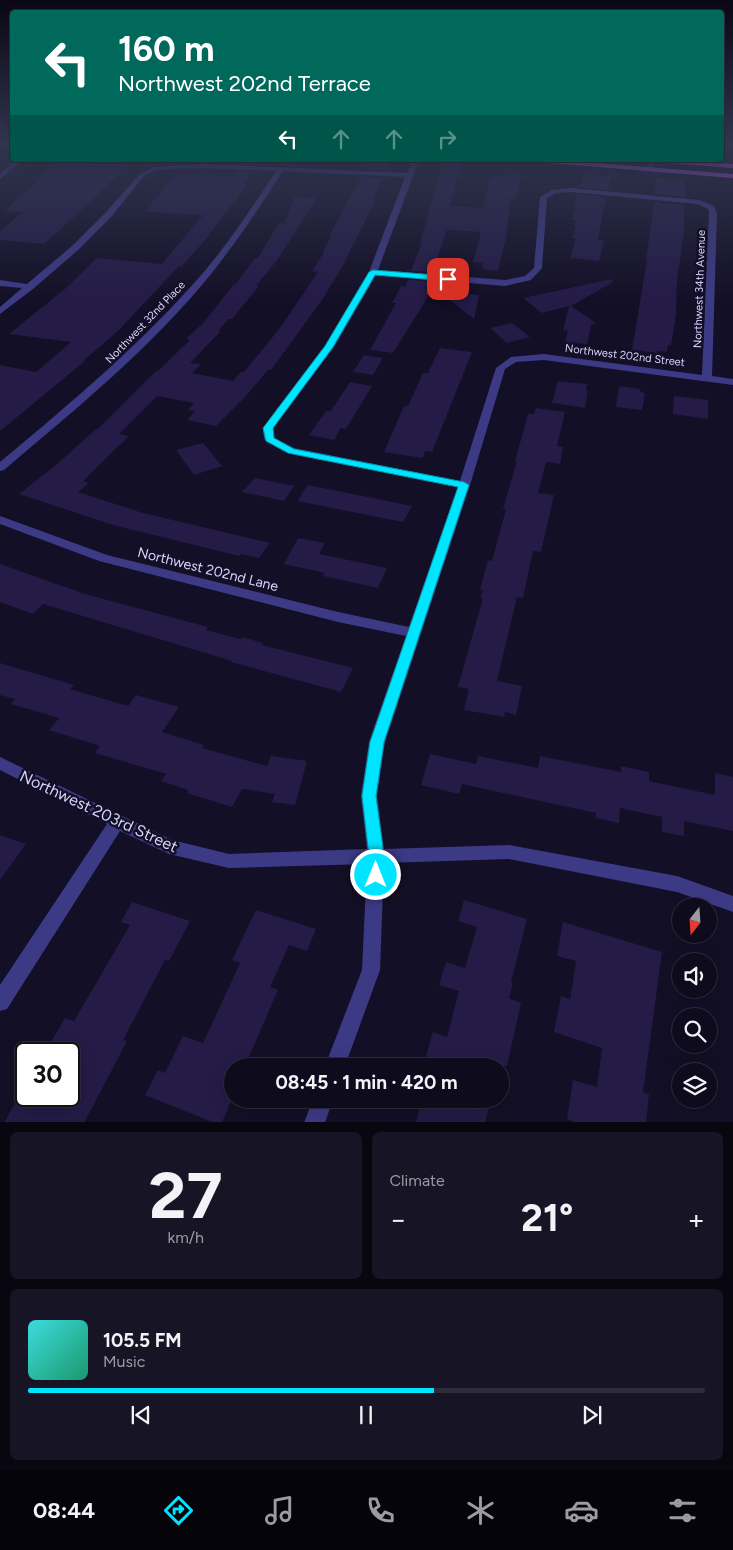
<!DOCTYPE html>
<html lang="en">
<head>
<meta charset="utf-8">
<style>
	body { margin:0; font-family:Figtree,sans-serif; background:#171425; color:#f1f3f6; height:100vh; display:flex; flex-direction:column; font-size:19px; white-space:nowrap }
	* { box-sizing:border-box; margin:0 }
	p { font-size:16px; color:#9b9ba3 }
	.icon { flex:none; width:28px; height:28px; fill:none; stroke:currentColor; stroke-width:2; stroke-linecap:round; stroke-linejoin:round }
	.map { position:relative; height:1122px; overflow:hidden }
	.sheet { display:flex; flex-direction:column; gap:10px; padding:10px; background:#08060f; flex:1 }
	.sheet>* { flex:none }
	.guide { position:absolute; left:10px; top:10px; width:714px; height:152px; border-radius:5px; box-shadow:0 5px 20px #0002,0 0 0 1px #2e2b3b; background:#00695c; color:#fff; overflow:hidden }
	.needle { width:32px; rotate:197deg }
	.tools { position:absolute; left:672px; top:898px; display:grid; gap:10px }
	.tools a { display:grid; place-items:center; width:45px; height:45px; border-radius:50%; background:#0e0b1c; box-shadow:0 5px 20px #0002,0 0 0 1px #2e2b3b; font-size:25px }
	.speed { position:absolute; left:15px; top:1042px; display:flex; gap:10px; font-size:25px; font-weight:700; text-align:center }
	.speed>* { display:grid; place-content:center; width:65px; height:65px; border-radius:50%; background:#0e0b1c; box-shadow:0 5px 20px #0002,0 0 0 1px #2e2b3b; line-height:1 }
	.speed .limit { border:2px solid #111; border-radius:8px; background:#fff; color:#111 }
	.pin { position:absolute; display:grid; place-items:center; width:42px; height:42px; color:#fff; margin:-21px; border-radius:10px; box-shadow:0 2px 8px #0006 }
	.me { position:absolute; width:55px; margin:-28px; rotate:0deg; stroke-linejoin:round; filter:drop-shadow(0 0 4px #0008) }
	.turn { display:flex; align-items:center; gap:18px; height:105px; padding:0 25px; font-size:22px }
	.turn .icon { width:65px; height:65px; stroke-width:2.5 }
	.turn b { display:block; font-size:35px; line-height:42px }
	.lanes { display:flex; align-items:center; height:48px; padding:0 25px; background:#0003; justify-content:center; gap:25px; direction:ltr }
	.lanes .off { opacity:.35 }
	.big { font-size:38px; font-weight:700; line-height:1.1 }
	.sheet .card { flex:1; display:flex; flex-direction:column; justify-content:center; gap:8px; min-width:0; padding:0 18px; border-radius:8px; background:#171425 }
	.sheet .dial { align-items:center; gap:0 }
	.dial b { font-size:65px; line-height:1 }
	.song { display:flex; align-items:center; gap:15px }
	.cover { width:60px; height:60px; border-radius:8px; background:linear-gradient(135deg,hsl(180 70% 55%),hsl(160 70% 35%)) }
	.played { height:5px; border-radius:2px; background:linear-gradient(90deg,#00e5ff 60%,#2e2b3b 60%) }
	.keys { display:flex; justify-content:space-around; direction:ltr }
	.heat { display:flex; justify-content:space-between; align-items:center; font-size:28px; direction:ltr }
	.sheet .tiles { flex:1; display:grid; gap:10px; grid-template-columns:1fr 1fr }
	.card:last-child { grid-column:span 2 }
	.trip { position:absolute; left:224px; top:1058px; width:285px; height:50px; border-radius:25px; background:#0e0b1c; box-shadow:0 5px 20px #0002,0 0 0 1px #2e2b3b; font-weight:700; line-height:50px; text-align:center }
	.tab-bar { display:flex; height:80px; justify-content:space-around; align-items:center; background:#06040b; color:#9b9ba3 }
	.tab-bar .icon { width:35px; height:35px }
	.tab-bar .on { color:#00e5ff }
	.tab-bar b { font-size:22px; color:#f1f3f6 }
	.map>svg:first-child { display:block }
</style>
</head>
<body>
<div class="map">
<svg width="733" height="1123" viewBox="0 0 733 1123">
	<rect width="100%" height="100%" fill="#130f26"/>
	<g fill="#241b47">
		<polygon points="375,160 391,160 387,170 366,169"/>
		<polygon points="444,160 462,160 455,178 457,178 450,206 483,208 490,178 521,173 516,199 511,199 506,238 498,271 482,269 483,263 473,262 481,232 447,230 432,272 411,271 422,243 420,242"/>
		<polygon points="57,162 127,165 91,202 44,244 0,240 0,231 23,212 5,211"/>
		<polygon points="234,171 251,172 244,184 246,186 206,239 181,267 179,266 118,331 83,361 85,361 0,431 0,365 36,372 71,342 9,334 66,288 97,258 162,264 203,215 144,212 177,174 225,176 234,175"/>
		<polygon points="584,174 612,176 608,190 580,187"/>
		<polygon points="361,177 383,178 373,199 376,199 343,265 322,300 271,370 268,370 245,397 216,426 187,420 195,411 188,410 194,403 157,396 119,434 129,436 83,481 89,483 78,492 143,513 270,543 259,558 241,554 239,556 113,525 19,494 56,465 96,429 98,429 156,371 158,371 190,340 186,339 204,322 234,284 236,284 255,258 258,258 279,223 284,223 295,197 317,198 278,259 256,286 259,286 232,319 229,319 219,330 220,332 190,363 201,364 192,373 233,381 241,372 244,372 280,328 318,272 312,271 325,251 323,251 332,234 330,234"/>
		<polygon points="656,178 685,181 685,197 655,194"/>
		<polygon points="577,194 606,197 598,240 604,241 599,261 570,258 576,239 572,238 576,226 574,225 576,220 572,220 576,207 573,207"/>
		<polygon points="654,202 684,205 684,231 677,280 676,315 671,345 668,345 667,352 657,351 657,353 632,350 647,260 646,261"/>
		<polygon points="612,279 613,282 571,306 596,323 591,325 587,344 565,342 568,330 563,331 569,306 542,313 523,298"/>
		<polygon points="408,280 429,281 426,289 430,289 426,300 393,353 370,350 396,303 392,303 401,286 405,287"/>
		<polygon points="440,292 479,295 474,319"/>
		<polygon points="512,323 530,337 507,343 490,328"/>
		<polygon points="440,348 472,352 432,452 425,451 423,458 384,452 404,406 408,406 423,373 428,373"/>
		<polygon points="364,355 383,358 373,375 353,372"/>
		<polygon points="558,381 587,384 586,390 588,390 585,408 552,403"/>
		<polygon points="350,382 372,386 346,429 341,428 334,440 309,435 326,411 331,411"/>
		<polygon points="619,386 641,389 640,392 645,393 642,410 616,407"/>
		<polygon points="674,396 708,400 708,419 673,414"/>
		<polygon points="536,408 565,412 557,446 563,447 560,464 546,462 538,493 554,495 541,552 533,551 523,598 517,597 497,681 522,686 516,715 505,712 504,717 464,710 469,689 458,687 483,598 480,598 483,590 480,590 488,560 492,561 506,509 503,509 517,461 515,461 528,414 534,414"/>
		<polygon points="203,443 222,466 194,475 176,450"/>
		<polygon points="255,478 294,486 284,501 242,492"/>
		<polygon points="308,485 368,497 412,506 403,522 297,501"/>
		<polygon points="298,538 325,543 319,554 387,568 378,588 323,576 325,573 284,564"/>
		<polygon points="0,564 85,594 208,627 206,630 240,639 242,637 263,643 262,645 353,668 341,692 231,662 232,661 43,604 33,614 0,602"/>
		<polygon points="0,663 74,685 70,689 128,706 136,695 179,707 162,732 204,745 202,748 267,766 271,756 307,761 295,805 272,802 275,794 242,789 232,807 187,793 188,790 161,781 166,774 95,753 100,746 49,730 59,718 11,704 15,699 0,695"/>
		<polygon points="430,754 476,764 478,756 538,768 540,756 621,772 621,766 649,772 649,781 715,795 715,773 733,777 733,831 684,821 684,836 662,832 662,817 620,808 619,823 596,818 596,813 462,784 459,794 421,785"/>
		<polygon points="0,835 26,844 0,880"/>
		<polygon points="464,900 527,919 511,982 513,983 509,998 521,1003 507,1066 423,1066 433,1032 447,1037 459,991 439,985 446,962 465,968 477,927 458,921"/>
		<polygon points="132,902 190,921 169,961 165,960 123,1040 127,1041 84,1123 4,1123 19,1096 69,1096 69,1054 44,1054 65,1018 74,1021 98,980 130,925 121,922"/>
		<polygon points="256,910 316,929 307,951 289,945 270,987 278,990 245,1066 232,1066 232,1098 222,1123 215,1123 145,1095 158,1070 165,1073 183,1036 203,1043 240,963 232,960"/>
		<polygon points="563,922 662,952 643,1092 649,1094 646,1123 576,1123 567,1119 573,1080 597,1087 602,1048 554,1032 561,996 570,999 576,961 557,956"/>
		<polygon points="422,1099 491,1099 485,1123 416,1123"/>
	</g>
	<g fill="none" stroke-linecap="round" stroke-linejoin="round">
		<g fill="#3d3a85" fill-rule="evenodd">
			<polygon points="721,143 733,144 733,148 721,147"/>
			<path d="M413 160H419L378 270 505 280 525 276 534 268 540 197 552 190 571 188 699 200 714 206 717 213 712 376 733 379V385L544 360 516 362 505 369 470 485 385 742 377 796 384 849 509 845 677 876 733 896V912L677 892 509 859 384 863 380 970 345 1066H325L362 970 367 864 229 868 169 854 120 831 7 1009 0 1011V985L107 824 0 770V757L172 840 229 854 367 849 361 796 369 742 406 636 338 622 99 561 0 524V516L107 555 338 612 409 627 458 487 291 454 264 439 263 428 325 346 369 272 405 177 283 171C260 207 237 241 211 274 151 348 76 409 4 470L0 471V462C71 403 142 343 203 273 230 241 253 206 276 171L203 168 156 170 143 177 112 216 78 250 33 289 0 314V307L22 288 0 286V280L27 284 72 246 106 212 139 175 153 167 203 164 407 173ZM571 192 697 204 708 209 709 213 702 375 544 354 511 357 496 368 460 481 294 448 274 438 273 428 334 347 376 275 505 286 531 280 542 268 547 198 556 193Z"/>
			<polygon points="649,160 655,160 653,171 648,170"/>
			<polygon points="313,1099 333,1099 325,1123 304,1123"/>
		</g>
		<polygon fill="#3d3a85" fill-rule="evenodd" points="16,160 23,160 0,179 0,174"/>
		<g fill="#c25bff" fill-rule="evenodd">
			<polygon points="534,160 561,160 733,174 733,178 537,162"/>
			<polygon points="650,160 733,164 733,168 653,162"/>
		</g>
	</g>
	<linearGradient id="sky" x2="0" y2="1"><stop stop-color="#0a0815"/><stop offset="0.48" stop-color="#333752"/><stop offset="1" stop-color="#333752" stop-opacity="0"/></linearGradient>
	<rect width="733" height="300" fill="url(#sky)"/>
	<polygon fill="#00e5ff" stroke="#0095a6" points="373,270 448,276 452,279 448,281 375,275 333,347 273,428 274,438 294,449 464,482 469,485 384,742 376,796 384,856 383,875 381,880 376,882 370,880 368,875 369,856 362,796 370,742 458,487 288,453 266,441 263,428 325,346 369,272"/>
	<g text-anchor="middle" stroke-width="5" stroke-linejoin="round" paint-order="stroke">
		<g font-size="11" fill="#d9d4ff" stroke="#130f26">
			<text transform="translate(699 289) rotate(-88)" y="4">Northwest 34th Avenue</text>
			<text transform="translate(145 322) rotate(-46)" y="4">Northwest 32nd Place</text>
			<text transform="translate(625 355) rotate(7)" y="4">Northwest 202nd Street</text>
		</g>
		<g font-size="14" fill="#d9d4ff" stroke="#130f26">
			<text transform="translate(208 569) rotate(14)" y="5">Northwest 202nd Lane</text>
		</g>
		<g font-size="16" fill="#d9d4ff" stroke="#130f26">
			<text transform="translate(99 811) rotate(25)" y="6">Northwest 203rd Street</text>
		</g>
	</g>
</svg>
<div class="tools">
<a><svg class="needle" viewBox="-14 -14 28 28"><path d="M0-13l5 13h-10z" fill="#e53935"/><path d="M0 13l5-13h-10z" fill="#9b9ba3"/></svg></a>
<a><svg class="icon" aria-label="sound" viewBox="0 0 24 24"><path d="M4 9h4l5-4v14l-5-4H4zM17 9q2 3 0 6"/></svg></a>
<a><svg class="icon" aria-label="search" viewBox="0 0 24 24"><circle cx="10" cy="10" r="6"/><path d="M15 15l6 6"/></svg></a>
<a><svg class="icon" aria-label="layers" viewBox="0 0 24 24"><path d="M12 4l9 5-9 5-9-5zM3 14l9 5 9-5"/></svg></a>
</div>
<div class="speed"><div class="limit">30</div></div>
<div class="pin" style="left:448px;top:279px;background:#d93025"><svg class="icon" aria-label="arrive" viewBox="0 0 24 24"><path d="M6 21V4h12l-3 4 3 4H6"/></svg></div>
<svg class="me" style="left:376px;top:875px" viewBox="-20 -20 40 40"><circle r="17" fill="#00e5ff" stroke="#fff" stroke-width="3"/><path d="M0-11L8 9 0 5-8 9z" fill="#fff"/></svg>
<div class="trip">08:45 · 1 min · 420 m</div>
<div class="guide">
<div class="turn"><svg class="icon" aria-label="left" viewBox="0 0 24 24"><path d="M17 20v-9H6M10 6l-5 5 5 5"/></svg><div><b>160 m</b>Northwest 202nd Terrace</div></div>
<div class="lanes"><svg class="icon" aria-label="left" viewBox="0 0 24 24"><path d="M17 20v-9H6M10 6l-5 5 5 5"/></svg><svg class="icon off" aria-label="ahead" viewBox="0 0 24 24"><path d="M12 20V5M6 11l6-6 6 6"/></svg><svg class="icon off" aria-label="ahead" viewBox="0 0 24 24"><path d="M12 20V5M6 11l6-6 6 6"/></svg><svg class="icon off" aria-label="right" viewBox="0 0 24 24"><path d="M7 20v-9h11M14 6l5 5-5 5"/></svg></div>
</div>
</div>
<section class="sheet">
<div class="tiles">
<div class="card dial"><b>27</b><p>km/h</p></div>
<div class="card"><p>Climate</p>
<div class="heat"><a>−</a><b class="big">21°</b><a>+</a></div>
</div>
<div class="card">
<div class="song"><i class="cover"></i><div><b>105.5 FM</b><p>Music</p></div></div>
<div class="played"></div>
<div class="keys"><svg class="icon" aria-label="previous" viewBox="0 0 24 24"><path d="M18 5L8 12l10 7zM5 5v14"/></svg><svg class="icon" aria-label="pause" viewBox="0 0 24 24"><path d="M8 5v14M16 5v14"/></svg><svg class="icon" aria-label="next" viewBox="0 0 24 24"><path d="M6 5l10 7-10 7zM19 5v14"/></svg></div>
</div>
</div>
</section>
<nav class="tab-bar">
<b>08:44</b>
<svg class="icon on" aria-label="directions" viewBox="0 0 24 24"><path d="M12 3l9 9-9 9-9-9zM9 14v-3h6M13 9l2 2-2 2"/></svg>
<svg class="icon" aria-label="music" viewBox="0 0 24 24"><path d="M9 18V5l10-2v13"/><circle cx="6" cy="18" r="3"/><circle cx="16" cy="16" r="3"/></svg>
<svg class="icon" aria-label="phone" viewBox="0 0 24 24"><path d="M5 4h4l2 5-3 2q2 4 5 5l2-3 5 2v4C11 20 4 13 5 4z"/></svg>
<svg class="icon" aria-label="climate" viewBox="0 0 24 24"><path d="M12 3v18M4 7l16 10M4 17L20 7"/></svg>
<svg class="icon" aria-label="car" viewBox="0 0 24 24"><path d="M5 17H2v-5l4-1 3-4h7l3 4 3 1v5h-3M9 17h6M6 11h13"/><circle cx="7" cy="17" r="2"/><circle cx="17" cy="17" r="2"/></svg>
<svg class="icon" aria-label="filters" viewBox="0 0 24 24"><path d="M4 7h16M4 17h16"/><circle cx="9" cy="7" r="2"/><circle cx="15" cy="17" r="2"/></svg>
</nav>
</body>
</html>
